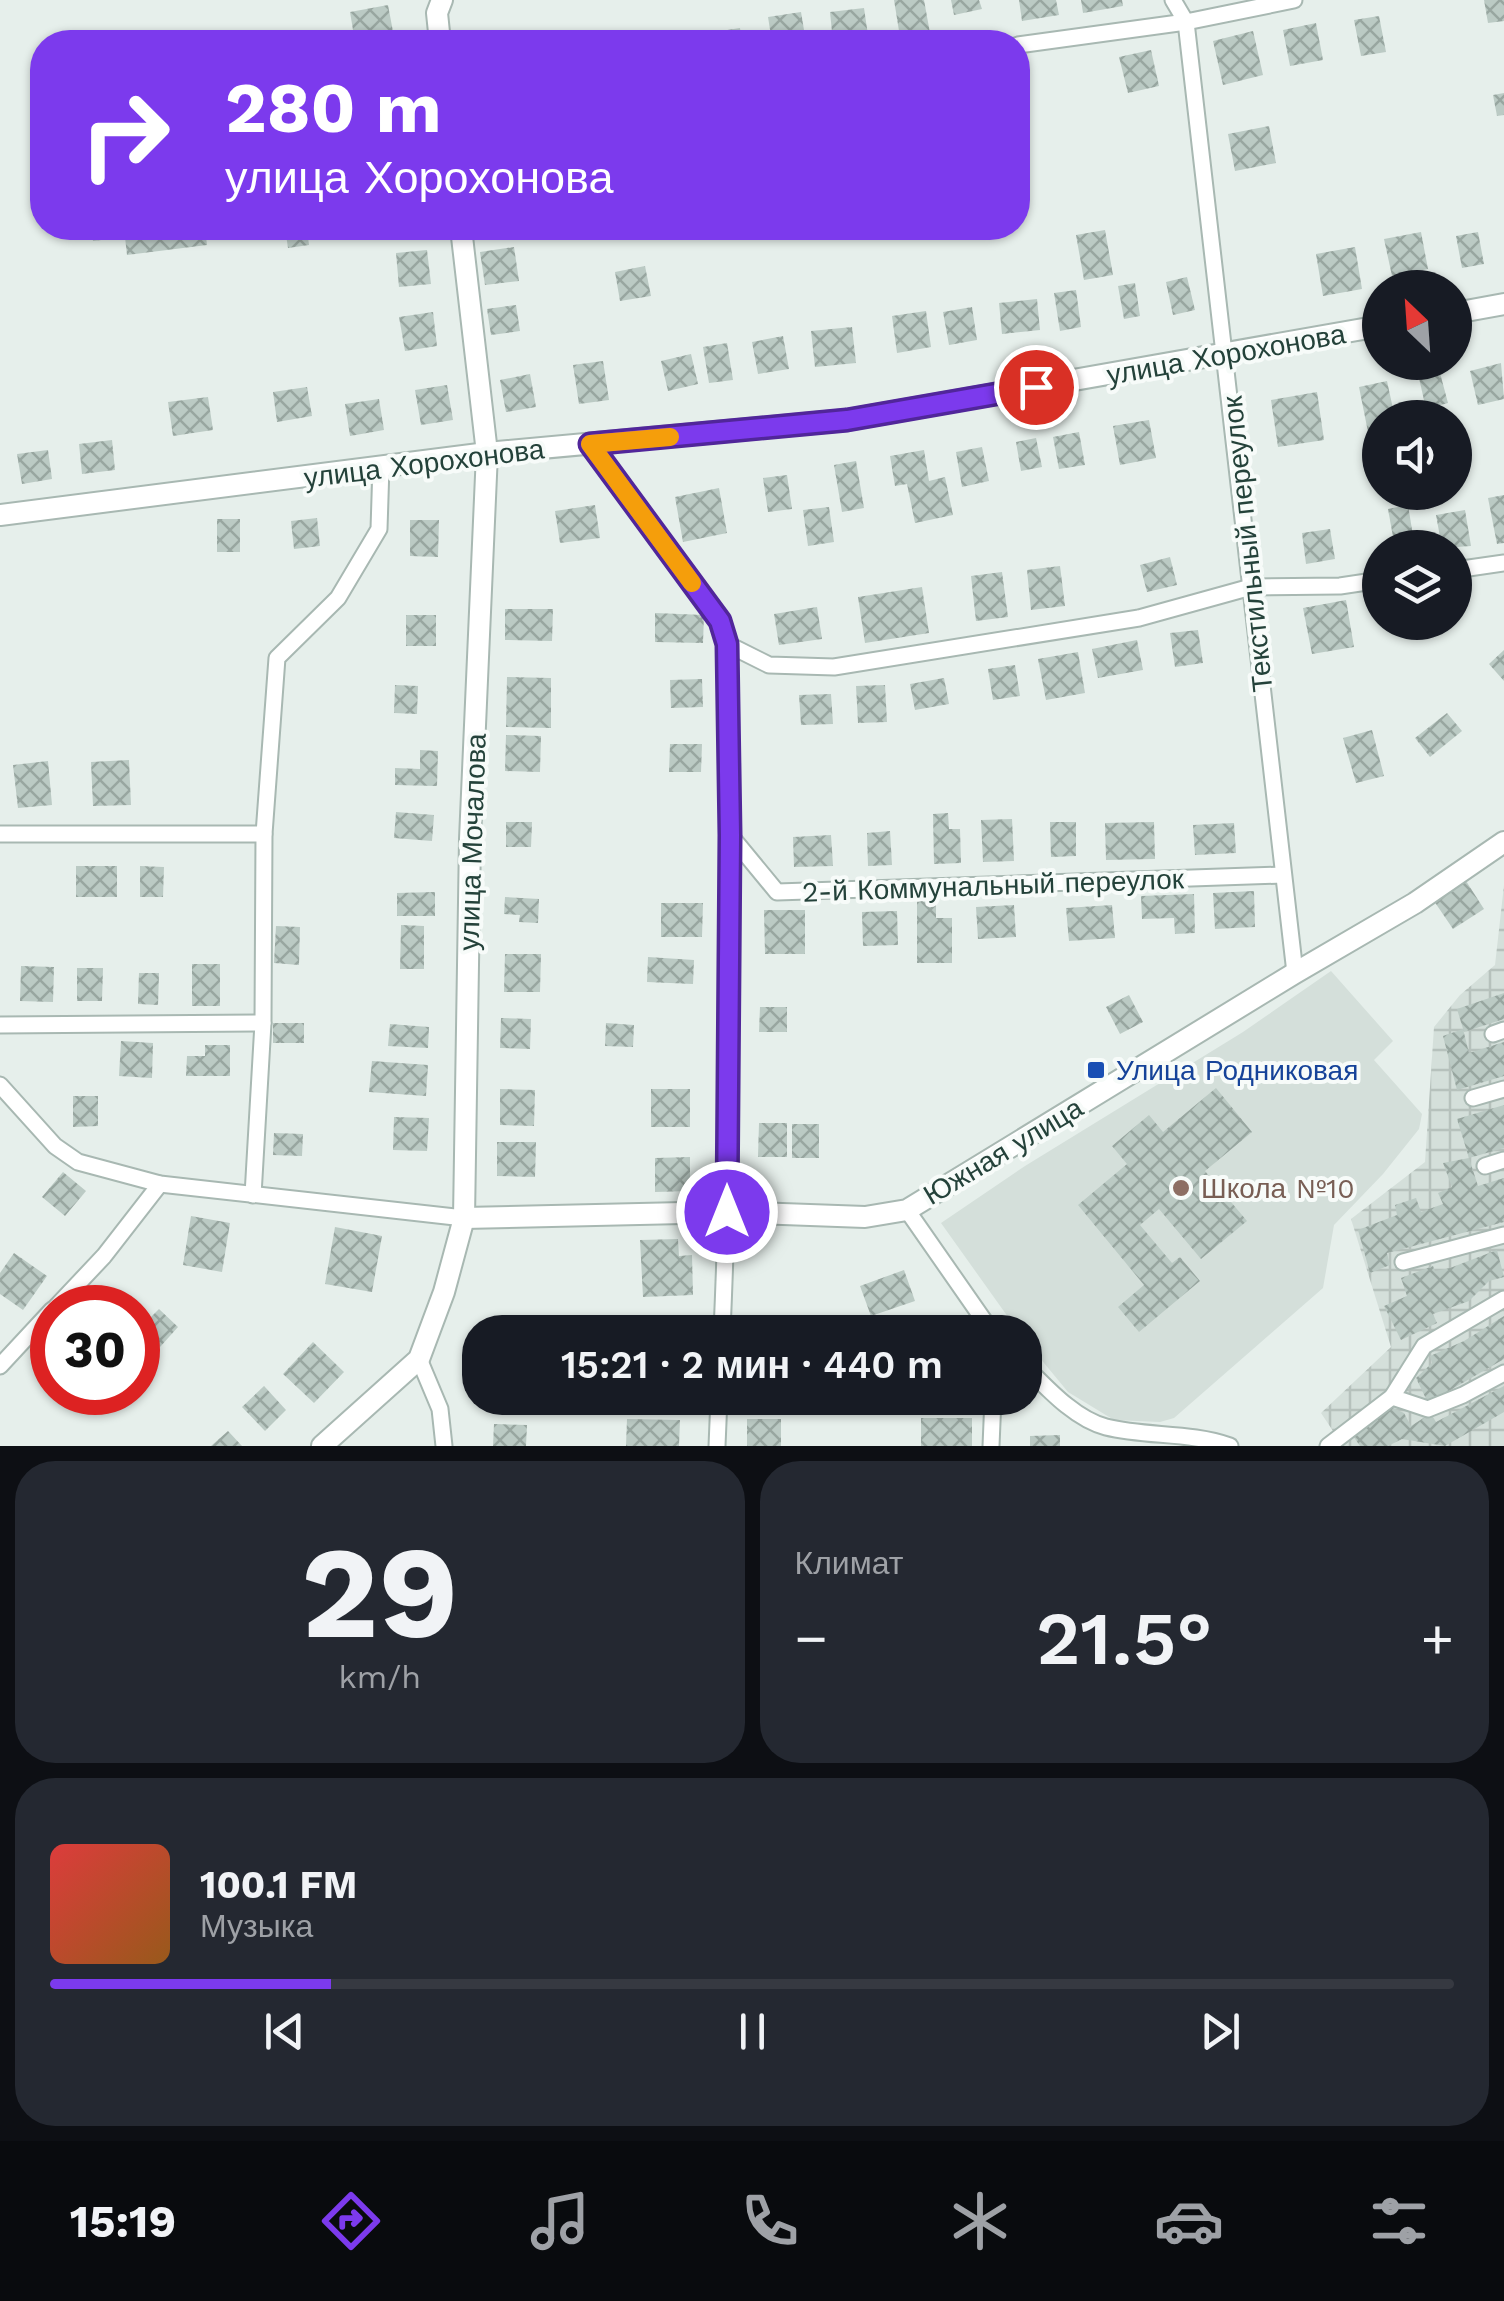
<!DOCTYPE html>
<html lang="ru">
<head>
<meta charset="utf-8">
<style>
	body { margin:0; font-family:"Work Sans",sans-serif; background:#242831; color:#f1f3f6; height:100vh; display:flex; flex-direction:column; font-size:38px; white-space:nowrap }
	* { box-sizing:border-box; margin:0 }
	p { font-size:32px; color:#9ea1a6 }
	.icon { flex:none; width:55px; height:55px; fill:none; stroke:currentColor; stroke-width:2; stroke-linecap:round; stroke-linejoin:round }
	.map { position:relative; height:1446px; overflow:hidden }
	.details { display:flex; flex-direction:column; gap:15px; padding:15px; background:#0d0f14; flex:1 }
	.details>* { flex:none }
	.hud { position:absolute; left:30px; top:30px; width:1000px; height:210px; border-radius:40px; box-shadow:0 2px 8px #0004; background:#7c3aed; color:#fff; overflow:hidden }
	.needle { width:65px; rotate:335deg }
	.buttons { position:absolute; left:1362px; top:270px; display:grid; gap:20px }
	.buttons a { display:grid; place-items:center; width:110px; height:110px; border-radius:50%; background:#171b24; box-shadow:0 2px 8px #0004; font-size:50px }
	.speed { position:absolute; left:30px; top:1285px; display:flex; gap:20px; font-size:50px; font-weight:700; text-align:center }
	.speed>* { display:grid; place-content:center; width:130px; height:130px; border-radius:50%; background:#171b24; box-shadow:0 2px 8px #0004; line-height:1 }
	.speed .limit { border:15px solid #d22; background:#fff; color:#111 }
	.pin { position:absolute; display:grid; place-items:center; width:85px; height:85px; color:#fff; margin:-42px; border:5px solid #fff; border-radius:50%; box-shadow:0 2px 10px #0007 }
	.me { position:absolute; width:110px; margin:-55px; rotate:0deg; stroke-linejoin:round; filter:drop-shadow(0 0 8px #0008) }
	.turn { display:flex; align-items:center; gap:35px; height:210px; padding:0 30px; font-size:45px }
	.turn .icon { width:130px; height:130px; stroke-width:2.5 }
	.turn b { display:block; font-size:70px; line-height:85px }
	.big { font-size:75px; font-weight:600; line-height:1.1 }
	.details .card { flex:1; display:flex; flex-direction:column; justify-content:center; gap:15px; min-width:0; padding:0 35px; border-radius:40px; background:#242831 }
	.details .dial { align-items:center; gap:0 }
	.dial b { font-size:130px; line-height:1 }
	.song { display:flex; align-items:center; gap:30px }
	.cover { width:120px; height:120px; border-radius:15px; background:linear-gradient(135deg,hsl(0 70% 55%),hsl(30 70% 35%)) }
	.played { height:10px; border-radius:5px; background:linear-gradient(90deg,#7c3aed 20%,#363941 20%) }
	.keys { display:flex; justify-content:space-around; direction:ltr }
	.heat { display:flex; justify-content:space-between; align-items:center; font-size:55px; direction:ltr }
	.details .tiles { flex:1; display:grid; gap:15px; grid-template-columns:1fr 1fr }
	.card:last-child { grid-column:span 2 }
	.trip { position:absolute; left:462px; top:1315px; width:580px; height:100px; border-radius:40px; background:#171b24; box-shadow:0 2px 8px #0004; font-weight:600; line-height:100px; text-align:center }
	.dock { display:flex; height:160px; justify-content:space-around; align-items:center; background:#090b0e; color:#9ea1a6 }
	.dock .icon { width:70px; height:70px }
	.dock .active { color:#7c3aed }
	.dock b { font-size:45px; color:#f1f3f6 }
	.map>svg:first-child { display:block }
</style>
</head>
<body>
<div class="map">
<svg width="1504" height="1446" viewBox="0 0 1504 1446">
	<defs>
		<pattern id="industrial-grid" width="8" height="8" patternUnits="userSpaceOnUse" patternTransform="scale(2.5)"><rect width="8" height="8" fill="#d4dfda"/><path d="M0 4h8M4 0v8" fill="none" stroke="#b6c1bc"/></pattern>
		<pattern id="building-cross-hatch" width="8" height="8" patternUnits="userSpaceOnUse" patternTransform="scale(2.5)"><rect width="8" height="8" fill="#bbcac4"/><path d="M0 0l8 8M0 8l8-8" fill="none" stroke="#98a6a0"/></pattern>
	</defs>
	<rect width="100%" height="100%" fill="#e6efeb"/>
	<polygon fill="#d4dfda" points="1331,971 1393,1041 1374,1060 1422,1114 1419,1129 1383,1174 1334,1225 1323,1288 1174,1418 1160,1422 1114,1420 1068,1392 1025,1340 1025,1332 1018,1331 941,1223 1025,1166 1243,1032"/>
	<polygon fill="url(#industrial-grid)" points="1504,885 1504,1446 1343,1446 1321,1413 1391,1347 1351,1219 1425,1162 1434,1027 1460,995 1495,965"/>
	<g fill="url(#building-cross-hatch)">
		<polygon points="894,0 924,0 930,33 900,37"/>
		<polygon points="951,0 979,0 982,9 954,15"/>
		<polygon points="1019,0 1056,0 1059,15 1022,21"/>
		<polygon points="1081,0 1122,0 1123,6 1083,13"/>
		<polygon points="1484,0 1504,0 1504,21 1488,23"/>
		<polygon points="388,5 394,37 355,42 350,12"/>
		<polygon points="864,8 869,42 833,42 830,12"/>
		<polygon points="801,12 806,42 772,42 768,17"/>
		<polygon points="1379,16 1386,52 1361,56 1354,20"/>
		<polygon points="1316,23 1323,60 1290,66 1283,30"/>
		<polygon points="740,28 742,42 703,42 702,34"/>
		<polygon points="1253,31 1263,75 1223,85 1213,41"/>
		<polygon points="1151,50 1159,86 1128,93 1119,57"/>
		<polygon points="1504,93 1504,115 1497,116 1493,95"/>
		<polygon points="1269,126 1276,163 1235,171 1228,134"/>
		<polygon points="91,228 205,228 207,245 127,255 125,237 93,241"/>
		<polygon points="285,228 307,228 309,245 288,248"/>
		<polygon points="1105,230 1113,275 1084,280 1076,235"/>
		<polygon points="1421,232 1428,269 1392,276 1384,239"/>
		<polygon points="1478,232 1484,264 1462,268 1456,236"/>
		<polygon points="514,247 519,281 485,285 480,252"/>
		<polygon points="1355,247 1362,289 1323,296 1316,254"/>
		<polygon points="427,250 431,284 399,287 396,253"/>
		<polygon points="645,266 651,296 620,301 615,272"/>
		<polygon points="1187,277 1195,310 1173,315 1166,282"/>
		<polygon points="1135,283 1140,316 1124,319 1118,286"/>
		<polygon points="1076,290 1081,327 1060,331 1054,293"/>
		<polygon points="1037,299 1040,330 1002,334 999,303"/>
		<polygon points="516,305 520,331 491,335 487,309"/>
		<polygon points="972,307 977,340 949,345 943,312"/>
		<polygon points="926,311 931,347 897,353 892,316"/>
		<polygon points="433,312 437,346 405,351 399,317"/>
		<polygon points="852,327 856,363 815,367 811,331"/>
		<polygon points="783,336 789,369 758,374 752,342"/>
		<polygon points="727,343 733,380 709,383 703,347"/>
		<polygon points="691,354 698,384 668,391 661,361"/>
		<polygon points="603,361 609,400 579,404 573,365"/>
		<polygon points="1501,363 1504,399 1478,405 1470,371"/>
		<polygon points="1440,373 1448,403 1426,409 1419,378"/>
		<polygon points="530,374 536,407 506,412 500,380"/>
		<polygon points="1387,381 1395,418 1380,418 1380,429 1368,432 1359,387"/>
		<polygon points="447,385 453,420 421,425 415,390"/>
		<polygon points="307,387 312,416 277,422 273,392"/>
		<polygon points="1317,392 1324,440 1278,447 1271,400"/>
		<polygon points="208,397 213,430 173,436 168,402"/>
		<polygon points="379,399 384,430 350,436 345,404"/>
		<polygon points="1149,420 1156,458 1120,465 1113,426"/>
		<polygon points="1079,432 1085,465 1059,469 1053,437"/>
		<polygon points="1036,438 1042,467 1021,471 1016,442"/>
		<polygon points="112,440 115,470 82,474 79,444"/>
		<polygon points="982,447 989,481 962,487 956,452"/>
		<polygon points="48,450 52,479 22,484 17,454"/>
		<polygon points="924,450 929,481 945,477 953,515 915,523 907,484 895,486 890,456"/>
		<polygon points="856,461 864,508 842,512 834,465"/>
		<polygon points="787,475 792,509 768,512 763,478"/>
		<polygon points="719,488 727,533 683,542 675,497"/>
		<polygon points="1504,495 1504,543 1497,544 1488,498"/>
		<polygon points="595,505 600,538 560,543 555,511"/>
		<polygon points="1408,505 1415,548 1395,548 1388,509"/>
		<polygon points="829,507 834,542 808,546 803,510"/>
		<polygon points="1465,510 1471,546 1442,548 1436,515"/>
		<polygon points="317,518 320,546 294,549 291,521"/>
		<rect x="217" y="519" width="23" height="33"/>
		<polygon points="410,520 439,520 438,557 410,556"/>
		<polygon points="1330,529 1335,559 1306,564 1302,533"/>
		<polygon points="1170,557 1177,585 1147,592 1140,565"/>
		<polygon points="1060,566 1065,606 1031,610 1027,570"/>
		<polygon points="1002,572 1008,617 976,621 971,576"/>
		<polygon points="922,587 929,633 865,643 858,597"/>
		<polygon points="1346,600 1354,647 1312,654 1303,608"/>
		<polygon points="817,607 822,639 779,645 774,614"/>
		<polygon points="505,609 553,609 552,641 505,640"/>
		<polygon points="655,613 704,615 703,643 655,642"/>
		<rect x="406" y="615" width="30" height="31"/>
		<polygon points="1392,622 1420,622 1422,630 1395,635"/>
		<polygon points="1198,630 1203,663 1175,667 1170,633"/>
		<polygon points="1137,640 1143,670 1098,678 1092,649"/>
		<polygon points="1504,650 1504,681 1489,664"/>
		<polygon points="1078,652 1085,693 1046,700 1038,659"/>
		<polygon points="1015,665 1020,696 993,700 988,669"/>
		<polygon points="507,677 551,678 551,728 506,727"/>
		<polygon points="944,678 949,704 915,710 910,684"/>
		<polygon points="702,679 703,707 671,708 670,680"/>
		<polygon points="395,685 418,686 417,714 394,713"/>
		<polygon points="885,685 887,722 858,723 856,686"/>
		<polygon points="831,694 833,724 801,725 799,695"/>
		<polygon points="1447,713 1462,731 1430,757 1415,738"/>
		<polygon points="1372,730 1384,776 1356,783 1343,738"/>
		<polygon points="506,735 541,736 540,772 505,771"/>
		<polygon points="670,744 702,744 701,772 669,772"/>
		<polygon points="420,750 438,751 437,786 395,785 395,768 420,769"/>
		<polygon points="129,760 131,805 93,806 91,762"/>
		<polygon points="48,761 52,805 18,808 13,765"/>
		<polygon points="396,812 434,815 432,841 394,838"/>
		<polygon points="948,813 949,829 960,829 961,863 934,864 933,814"/>
		<polygon points="1012,819 1014,861 983,862 981,820"/>
		<polygon points="506,822 532,822 531,847 506,847"/>
		<polygon points="1050,822 1076,822 1076,856 1051,857"/>
		<polygon points="1154,822 1155,859 1106,860 1105,823"/>
		<polygon points="1234,823 1236,853 1195,855 1193,825"/>
		<polygon points="890,831 892,865 868,866 867,833"/>
		<polygon points="831,835 833,866 794,867 793,837"/>
		<rect x="76" y="866" width="41" height="31"/>
		<polygon points="140,866 164,867 163,897 140,897"/>
		<polygon points="1466,881 1484,909 1453,929 1434,901"/>
		<polygon points="1254,891 1255,927 1215,929 1213,893"/>
		<polygon points="435,892 435,916 397,916 397,893"/>
		<polygon points="1194,894 1195,933 1175,934 1174,918 1142,919 1141,896"/>
		<polygon points="505,897 539,899 538,923 519,922 520,915 504,914"/>
		<polygon points="917,901 936,901 936,918 952,918 952,963 917,963"/>
		<polygon points="661,903 703,903 702,937 661,937"/>
		<polygon points="1014,905 1016,937 978,939 976,907"/>
		<polygon points="1112,905 1115,938 1069,941 1066,908"/>
		<polygon points="764,910 805,910 805,954 765,954"/>
		<polygon points="897,911 898,945 863,946 862,912"/>
		<polygon points="401,925 424,926 424,969 400,969"/>
		<polygon points="276,926 300,927 299,965 274,963"/>
		<polygon points="505,954 541,954 540,992 504,992"/>
		<polygon points="648,957 694,960 693,984 647,982"/>
		<rect x="192" y="964" width="28" height="42"/>
		<polygon points="21,966 54,967 53,1002 20,1001"/>
		<polygon points="77,968 103,968 102,1001 77,1001"/>
		<polygon points="139,973 159,973 158,1005 138,1004"/>
		<polygon points="1504,993 1504,1019 1464,1032 1457,1009"/>
		<polygon points="1129,995 1143,1022 1120,1034 1106,1007"/>
		<polygon points="760,1007 787,1007 787,1032 759,1032"/>
		<polygon points="501,1018 531,1019 530,1049 500,1048"/>
		<rect x="273" y="1023" width="31" height="20"/>
		<polygon points="606,1023 634,1025 633,1047 605,1046"/>
		<polygon points="390,1024 429,1027 428,1048 388,1046"/>
		<polygon points="1463,1029 1469,1053 1504,1042 1504,1076 1457,1090 1443,1036"/>
		<polygon points="121,1041 153,1043 152,1078 119,1076"/>
		<polygon points="205,1045 230,1045 230,1076 186,1076 187,1056 205,1056"/>
		<polygon points="372,1061 428,1065 426,1096 369,1092"/>
		<polygon points="1216,1088 1252,1132 1205,1171 1247,1221 1201,1259 1159,1209 1140,1225 1172,1263 1180,1257 1200,1281 1139,1332 1118,1307 1144,1285 1078,1205 1127,1164 1112,1146 1149,1115 1163,1132"/>
		<polygon points="500,1089 535,1090 534,1126 500,1125"/>
		<rect x="651" y="1089" width="39" height="38"/>
		<polygon points="73,1096 98,1096 98,1126 73,1127"/>
		<polygon points="1504,1105 1504,1148 1469,1158 1478,1186 1504,1178 1504,1222 1387,1253 1390,1265 1370,1273 1358,1230 1397,1215 1395,1205 1416,1198 1421,1212 1443,1204 1438,1193 1452,1187 1443,1163 1469,1158 1457,1119"/>
		<polygon points="394,1117 429,1118 427,1151 393,1150"/>
		<polygon points="759,1123 787,1123 787,1157 758,1157"/>
		<rect x="792" y="1124" width="27" height="34"/>
		<polygon points="274,1133 303,1134 302,1156 273,1155"/>
		<polygon points="497,1142 536,1142 535,1177 497,1176"/>
		<polygon points="690,1157 690,1191 655,1192 655,1158"/>
		<polygon points="63,1172 86,1191 65,1216 42,1197"/>
		<polygon points="191,1216 230,1223 222,1272 183,1265"/>
		<polygon points="335,1227 382,1236 372,1292 325,1284"/>
		<polygon points="678,1239 679,1256 692,1255 693,1295 643,1297 640,1240"/>
		<polygon points="1497,1250 1504,1277 1489,1281 1469,1301 1433,1314 1437,1323 1401,1340 1384,1306 1407,1296 1401,1278 1433,1266 1435,1271 1450,1268"/>
		<polygon points="14,1253 47,1276 23,1310 0,1294 0,1273"/>
		<polygon points="904,1270 915,1301 871,1316 860,1286"/>
		<polygon points="159,1309 178,1327 160,1347 140,1328"/>
		<polygon points="1504,1316 1504,1359 1428,1403 1416,1378 1432,1363 1430,1356 1464,1341"/>
		<polygon points="495,1317 525,1317 525,1332 494,1332"/>
		<polygon points="313,1342 344,1372 314,1403 283,1374"/>
		<polygon points="264,1386 286,1410 265,1431 242,1407"/>
		<polygon points="1504,1386 1504,1412 1445,1446 1402,1439 1388,1446 1360,1446 1351,1433 1391,1407 1404,1413 1411,1426 1425,1417 1433,1417 1436,1422"/>
		<polygon points="493,1398 523,1398 523,1412 492,1410"/>
		<rect x="921" y="1418" width="51" height="28"/>
		<polygon points="627,1419 680,1420 679,1446 626,1446"/>
		<rect x="747" y="1419" width="34" height="27"/>
		<polygon points="494,1424 527,1425 526,1446 493,1446"/>
		<polygon points="228,1431 242,1446 211,1446"/>
		<polygon points="1060,1435 1060,1446 1030,1446 1030,1436"/>
	</g>
	<g fill="none" stroke-linecap="round" stroke-linejoin="round">
		<g stroke="#a8b8b2" stroke-width="19">
			<g id="minor">
				<polyline points="1173,0 1186,22 1295,973"/>
				<polyline points="1018,45 1186,22 1294,0"/>
				<path d="M591 445 720 621 727 644C731 874 732 1103 722 1332"/>
				<polyline points="1455,570 1504,563"/>
				<polyline points="727,644 769,665 834,667 1139,618 1251,587 1340,586 1380,580"/>
				<polyline points="0,834 264,834"/>
				<polyline points="730,835 777,892 1283,875"/>
				<polyline points="0,1025 263,1023"/>
				<polyline points="1493,1034 1504,1030"/>
				<polyline points="0,1085 55,1146 78,1162 160,1184 464,1218"/>
				<polyline points="1473,1098 1504,1089"/>
				<polyline points="1485,1166 1504,1160"/>
				<polyline points="253,1195 263,1023 264,834 277,658 338,598 379,529 381,466"/>
				<polyline points="907,1210 992,1332"/>
				<polyline points="1403,1262 1504,1235"/>
				<polyline points="1504,1299 1424,1346 1392,1397 1428,1409 1463,1395 1504,1373"/>
				<polyline points="55,1308 104,1256 160,1184"/>
				<polyline points="419,1359 440,1409 444,1446"/>
				<polyline points="0,1366 52,1310"/>
				<path d="M1025 1366C1047 1388 1075 1419 1106 1427 1147 1437 1190 1432 1230 1446"/>
				<polyline points="717,1446 719,1398"/>
				<polyline points="991,1446 993,1398"/>
				<polyline points="1328,1446 1392,1397"/>
			</g>
		</g>
		<g stroke="#a8b8b2" stroke-width="24">
			<g id="tertiary">
				<polyline points="440,42 437,13 442,0"/>
				<polyline points="1455,313 1504,304"/>
				<polyline points="0,515 487,453 847,420 1380,326"/>
				<polyline points="464,1218 727,1212 865,1217 907,1210 1295,973 1415,903 1504,842"/>
				<polyline points="322,1446 419,1359 444,1292 464,1218 470,839 487,453 461,228"/>
			</g>
		</g>
		<use href="#minor" stroke="#fff" stroke-width="15"/>
		<use href="#tertiary" stroke="#fff" stroke-width="20"/>
	</g>
	<g fill="none" stroke-linecap="round" stroke-linejoin="round">
		<g stroke="#51269a" stroke-width="25">
			<polyline id="route" points="727,1212 730,835 727,644 720,621 590,444 847,420 1036,387"/>
		</g>
		<use href="#route" stroke="#7c3aed" stroke-width="18"/>
		<polyline stroke="#f59e0b" stroke-width="18" points="670,437 590,444 692,583"/>
	</g>
	<rect fill="#1a4fb4" stroke="#f7fbf9" stroke-width="4" x="1086" y="1060" width="20" height="20" rx="5"/>
	<circle fill="#8d6e63" stroke="#f7fbf9" stroke-width="4" cx="1181" cy="1188" r="10"/>
	<g text-anchor="middle" stroke-width="8" stroke-linejoin="round" paint-order="stroke">
		<g font-size="28" fill="#24423a" stroke="#f7fbf9">
			<text transform="translate(1226 354) rotate(-10)" y="10">улица Хорохонова</text>
			<text transform="translate(424 463) rotate(-7)" y="10">улица Хорохонова</text>
			<text transform="translate(1247 544) rotate(-96)" y="10">Текстильный переулок</text>
			<text transform="translate(472 842) rotate(-88)" y="10">улица Мочалова</text>
			<text transform="translate(993 885) rotate(-2)" y="10">2-й Коммунальный переулок</text>
			<text transform="translate(1003 1151) rotate(-31)" y="10">Южная улица</text>
		</g>
		<g font-size="28" fill="#164399" stroke="#f7fbf9" text-anchor="start">
			<text x="1116" y="1080">Улица Родниковая</text>
		</g>
		<g font-size="28" fill="#785e54" stroke="#f7fbf9" text-anchor="start">
			<text x="1201" y="1198">Школа №10</text>
		</g>
	</g>
</svg>
<div class="buttons">
<a><svg class="needle" viewBox="-14 -14 28 28"><path d="M0-13l5 13h-10z" fill="#e53935"/><path d="M0 13l5-13h-10z" fill="#9ea1a6"/></svg></a>
<a><svg class="icon" aria-label="sound" viewBox="0 0 24 24"><path d="M4 9h4l5-4v14l-5-4H4zM17 9q2 3 0 6"/></svg></a>
<a><svg class="icon" aria-label="layers" viewBox="0 0 24 24"><path d="M12 4l9 5-9 5-9-5zM3 14l9 5 9-5"/></svg></a>
</div>
<div class="speed"><div class="limit">30</div></div>
<div class="pin" style="left:1036px;top:387px;background:#d93025"><svg class="icon" aria-label="arrive" viewBox="0 0 24 24"><path d="M6 21V4h12l-3 4 3 4H6"/></svg></div>
<svg class="me" style="left:727px;top:1212px" viewBox="-20 -20 40 40"><circle r="17" fill="#7c3aed" stroke="#fff" stroke-width="3"/><path d="M0-11L8 9 0 5-8 9z" fill="#fff"/></svg>
<div class="trip">15:21 · 2 мин · 440 m</div>
<div class="hud">
<div class="turn"><svg class="icon" aria-label="right" viewBox="0 0 24 24"><path d="M7 20v-9h11M14 6l5 5-5 5"/></svg><div><b>280 m</b>улица Хорохонова</div></div>
</div>
</div>
<section class="details">
<div class="tiles">
<div class="card dial"><b>29</b><p>km/h</p></div>
<div class="card"><p>Климат</p>
<div class="heat"><a>−</a><b class="big">21.5°</b><a>+</a></div>
</div>
<div class="card">
<div class="song"><i class="cover"></i><div><b>100.1 FM</b><p>Музыка</p></div></div>
<div class="played"></div>
<div class="keys"><svg class="icon" aria-label="previous" viewBox="0 0 24 24"><path d="M18 5L8 12l10 7zM5 5v14"/></svg><svg class="icon" aria-label="pause" viewBox="0 0 24 24"><path d="M8 5v14M16 5v14"/></svg><svg class="icon" aria-label="next" viewBox="0 0 24 24"><path d="M6 5l10 7-10 7zM19 5v14"/></svg></div>
</div>
</div>
</section>
<nav class="dock">
<b>15:19</b>
<svg class="icon active" aria-label="directions" viewBox="0 0 24 24"><path d="M12 3l9 9-9 9-9-9zM9 14v-3h6M13 9l2 2-2 2"/></svg>
<svg class="icon" aria-label="music" viewBox="0 0 24 24"><path d="M9 18V5l10-2v13"/><circle cx="6" cy="18" r="3"/><circle cx="16" cy="16" r="3"/></svg>
<svg class="icon" aria-label="phone" viewBox="0 0 24 24"><path d="M5 4h4l2 5-3 2q2 4 5 5l2-3 5 2v4C11 20 4 13 5 4z"/></svg>
<svg class="icon" aria-label="climate" viewBox="0 0 24 24"><path d="M12 3v18M4 7l16 10M4 17L20 7"/></svg>
<svg class="icon" aria-label="car" viewBox="0 0 24 24"><path d="M5 17H2v-5l4-1 3-4h7l3 4 3 1v5h-3M9 17h6M6 11h13"/><circle cx="7" cy="17" r="2"/><circle cx="17" cy="17" r="2"/></svg>
<svg class="icon" aria-label="filters" viewBox="0 0 24 24"><path d="M4 7h16M4 17h16"/><circle cx="9" cy="7" r="2"/><circle cx="15" cy="17" r="2"/></svg>
</nav>
</body>
</html>
